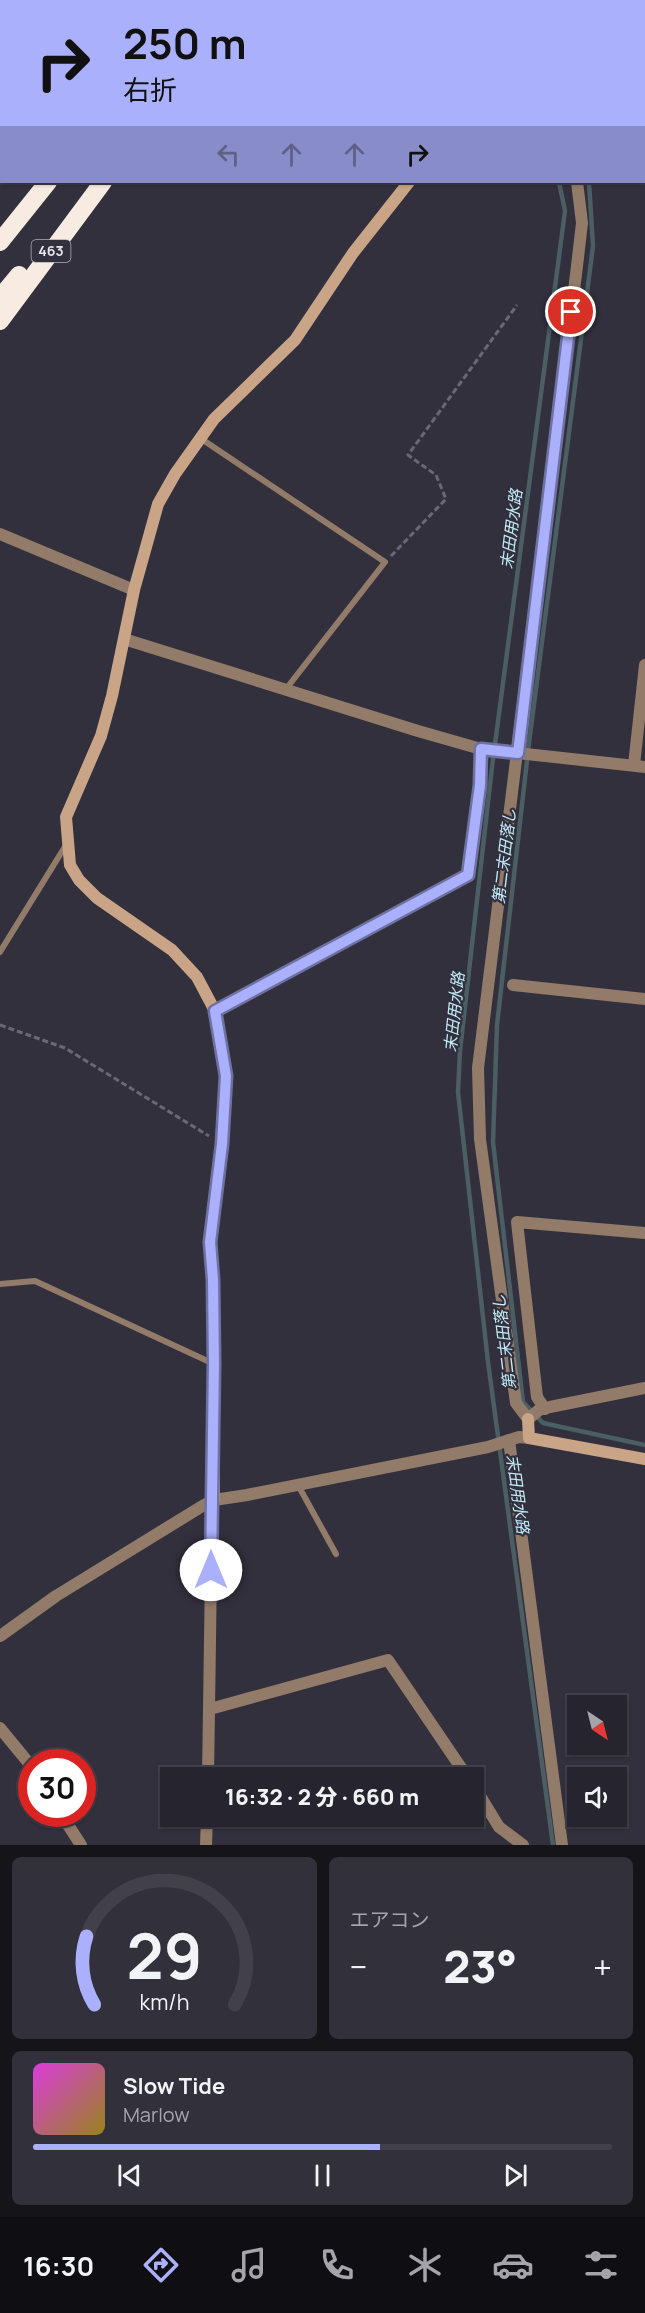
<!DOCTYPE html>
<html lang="ja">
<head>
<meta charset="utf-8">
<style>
	body { margin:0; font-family:Manrope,"Noto Sans JP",sans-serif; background:#32303a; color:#f1f3f6; height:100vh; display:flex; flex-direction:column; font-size:22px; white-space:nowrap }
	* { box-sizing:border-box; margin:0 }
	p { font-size:20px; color:#a4a4aa }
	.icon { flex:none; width:33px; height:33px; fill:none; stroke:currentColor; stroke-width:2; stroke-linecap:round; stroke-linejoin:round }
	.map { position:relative; height:1845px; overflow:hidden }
	.sheet { display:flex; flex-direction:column; gap:12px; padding:12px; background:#151419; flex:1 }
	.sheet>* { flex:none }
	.guide { position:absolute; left:0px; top:0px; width:645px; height:183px; box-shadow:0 2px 4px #0004,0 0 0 2px #42414a; background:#aab0fb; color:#111; overflow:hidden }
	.needle { width:39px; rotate:145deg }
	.buttons { position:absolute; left:567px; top:1695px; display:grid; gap:12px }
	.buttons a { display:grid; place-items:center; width:60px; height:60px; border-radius:0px; background:#26242e; box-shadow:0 2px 4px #0004,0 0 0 2px #42414a; font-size:30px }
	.speed { position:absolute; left:18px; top:1749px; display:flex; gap:12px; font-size:30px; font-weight:700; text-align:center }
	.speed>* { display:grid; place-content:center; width:78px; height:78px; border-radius:50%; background:#26242e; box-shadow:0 2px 4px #0004,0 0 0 2px #42414a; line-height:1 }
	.speed .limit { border:9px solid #d22; background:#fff; color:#111 }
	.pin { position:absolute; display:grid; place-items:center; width:51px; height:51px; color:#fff; margin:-26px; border:3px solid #fff; border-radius:50%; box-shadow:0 2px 6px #0007 }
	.me { position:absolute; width:66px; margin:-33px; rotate:0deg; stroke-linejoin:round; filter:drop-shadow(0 0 4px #0008) }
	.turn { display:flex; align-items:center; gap:21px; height:126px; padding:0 24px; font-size:27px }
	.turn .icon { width:78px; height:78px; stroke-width:2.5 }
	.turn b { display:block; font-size:42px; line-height:51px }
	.lanes { display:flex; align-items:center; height:57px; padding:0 24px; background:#0003; justify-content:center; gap:30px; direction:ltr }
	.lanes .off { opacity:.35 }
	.big { font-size:45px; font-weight:800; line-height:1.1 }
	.sheet .tile { flex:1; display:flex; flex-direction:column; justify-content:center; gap:9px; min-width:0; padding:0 21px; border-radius:9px; background:#32303a }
	.sheet .dial { align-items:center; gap:0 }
	.dial svg { height:156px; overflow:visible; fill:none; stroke:#42414a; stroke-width:7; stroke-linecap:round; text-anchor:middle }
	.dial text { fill:#f1f3f6; stroke:none }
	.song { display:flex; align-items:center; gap:18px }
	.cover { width:72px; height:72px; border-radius:9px; background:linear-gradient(135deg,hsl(300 70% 55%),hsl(50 70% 35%)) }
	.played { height:6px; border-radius:3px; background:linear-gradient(90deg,#aab0fb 60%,#42414a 60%) }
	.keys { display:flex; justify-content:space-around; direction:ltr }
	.heat { display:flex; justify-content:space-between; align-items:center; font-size:33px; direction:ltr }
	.sheet .tiles { flex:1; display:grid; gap:12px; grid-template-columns:1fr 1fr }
	.tile:last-child { grid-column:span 2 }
	.trip { position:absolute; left:160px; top:1767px; width:324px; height:60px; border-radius:0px; background:#26242e; box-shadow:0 2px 4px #0004,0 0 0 2px #42414a; font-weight:800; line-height:60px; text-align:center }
	.tab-bar { display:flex; height:96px; justify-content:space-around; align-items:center; background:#0f0e12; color:#a4a4aa }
	.tab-bar .icon { width:42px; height:42px }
	.tab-bar .on { color:#aab0fb }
	.tab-bar b { font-size:27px; color:#f1f3f6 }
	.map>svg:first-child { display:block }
</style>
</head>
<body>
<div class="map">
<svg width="645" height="1845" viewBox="0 0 645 1845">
	<rect width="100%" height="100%" fill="#33303d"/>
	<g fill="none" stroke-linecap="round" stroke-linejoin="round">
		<g stroke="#4b5e64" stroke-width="4.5">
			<polyline points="488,0 488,2"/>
			<polyline points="644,85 645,84"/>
			<polyline points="589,182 593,246 529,743 497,1025 493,1142 523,1402 543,1423 645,1445"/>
			<polyline points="553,1845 488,1362 458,1092 460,1051 492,767 565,211 559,182"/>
		</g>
		<g stroke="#6a6873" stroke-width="3" stroke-dasharray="6 3" stroke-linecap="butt">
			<polyline points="391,556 446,499 436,475 408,455 517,305"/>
			<polyline points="0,1025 65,1048 209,1136"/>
		</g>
		<g stroke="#937b69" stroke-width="6">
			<polyline points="5,0 8,2"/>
			<polyline points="477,0 478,2"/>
			<polyline points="375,2 376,0"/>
			<polyline points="200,438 385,562 286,689"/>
			<polyline points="0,952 66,845"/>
			<polyline points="0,1284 35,1281 214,1364"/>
			<polyline points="298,1485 336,1554"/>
		</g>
		<g stroke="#937b69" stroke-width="12">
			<polyline points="197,0 199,2"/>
			<polyline points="122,2 123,0"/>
			<polyline points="576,2 576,0"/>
			<polyline points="577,182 582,223 577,266 478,1068 480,1139 516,1403 528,1419 539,1410 550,1407 645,1388"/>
			<polyline points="0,534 134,590"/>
			<polyline points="124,639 418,731 481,749 645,767"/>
			<polyline points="634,765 645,665"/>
			<polyline points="513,985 645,999"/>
			<polyline points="215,1011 468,875 480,785 481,749"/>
			<polyline points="545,1409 537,1397 517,1222 645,1233"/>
			<polyline points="509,1440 562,1845"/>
			<polyline points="0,1636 56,1596 204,1505 214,1500 247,1495 488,1447 519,1437 529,1438"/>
			<polyline points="210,1709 388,1660 468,1778"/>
			<polyline points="0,1728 32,1767"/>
			<polyline points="208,1778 212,1501"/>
			<polyline points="474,1786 499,1827 523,1845"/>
			<polyline points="61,1814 81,1845"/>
			<polyline points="206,1845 207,1816"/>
		</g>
		<g stroke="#c9a486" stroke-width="12">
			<polyline points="501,0 502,2"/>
			<polyline points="644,64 645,64"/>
			<polyline points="528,1419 529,1438 645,1459"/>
			<polyline points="214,1500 213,1280 210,1242 222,1144 226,1075 215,1011 197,977 172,950 97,898 79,880 70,865 66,817 101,736 112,696 134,590 158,504 175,474 214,419 295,340 353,253 409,182"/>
		</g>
		<g stroke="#f7ebe2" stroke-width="18">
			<polyline points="208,2 209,0"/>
			<polyline points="274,2 276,0"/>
			<polyline points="0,242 48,182"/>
			<polyline points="0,298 19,275"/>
			<polyline points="0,321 103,182"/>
		</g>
	</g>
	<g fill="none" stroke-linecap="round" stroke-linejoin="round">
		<g stroke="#6e72a3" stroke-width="15">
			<polyline id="route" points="211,1570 214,1364 213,1280 210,1242 222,1144 226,1076 215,1011 468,875 480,785 481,749 518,753 571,312"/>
		</g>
		<use href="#route" stroke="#aab0fb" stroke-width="10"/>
	</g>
	<g text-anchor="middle" stroke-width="4.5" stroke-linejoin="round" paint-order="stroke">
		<rect fill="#33303d" stroke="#b0aeb8" stroke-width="1.5" x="31.5" y="240" width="39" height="22" rx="4.5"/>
		<g font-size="14" font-weight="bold" fill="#e6e4ed">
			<text x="51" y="256">463</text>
		</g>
		<g font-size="16" font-style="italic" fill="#c0ebf7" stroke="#33303d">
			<text transform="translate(511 529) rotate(-83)" y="6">末田用水路</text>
			<text transform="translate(504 856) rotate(-83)" y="6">第二末田落し</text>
			<text transform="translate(454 1012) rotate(-84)" y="6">末田用水路</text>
			<text transform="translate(504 1342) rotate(-97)" y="6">第二末田落し</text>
			<text transform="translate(518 1494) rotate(82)" y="6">末田用水路</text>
		</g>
	</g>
</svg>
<div class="buttons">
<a><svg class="needle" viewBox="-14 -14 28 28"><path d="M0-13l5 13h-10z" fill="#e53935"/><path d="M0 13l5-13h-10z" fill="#a4a4aa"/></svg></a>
<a><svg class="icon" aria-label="sound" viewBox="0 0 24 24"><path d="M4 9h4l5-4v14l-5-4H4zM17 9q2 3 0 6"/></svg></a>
</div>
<div class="speed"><div class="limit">30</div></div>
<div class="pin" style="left:571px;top:312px;background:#d93025"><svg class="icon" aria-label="arrive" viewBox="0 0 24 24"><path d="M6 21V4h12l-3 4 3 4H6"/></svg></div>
<svg class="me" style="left:211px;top:1570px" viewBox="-20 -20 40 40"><circle r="19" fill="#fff"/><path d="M0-13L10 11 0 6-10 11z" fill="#aab0fb"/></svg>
<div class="trip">16:32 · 2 分 · 660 m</div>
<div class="guide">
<div class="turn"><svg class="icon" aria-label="right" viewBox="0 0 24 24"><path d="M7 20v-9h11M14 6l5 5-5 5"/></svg><div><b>250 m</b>右折</div></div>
<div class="lanes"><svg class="icon off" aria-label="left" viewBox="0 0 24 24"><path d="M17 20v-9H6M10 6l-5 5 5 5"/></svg><svg class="icon off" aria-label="ahead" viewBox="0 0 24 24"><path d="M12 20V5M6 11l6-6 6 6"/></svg><svg class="icon off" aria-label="ahead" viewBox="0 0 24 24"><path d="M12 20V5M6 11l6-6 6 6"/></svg><svg class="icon" aria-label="right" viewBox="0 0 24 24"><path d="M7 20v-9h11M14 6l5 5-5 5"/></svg></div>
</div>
</div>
<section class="sheet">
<div class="tiles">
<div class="tile dial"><svg viewBox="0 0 100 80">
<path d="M14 69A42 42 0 1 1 86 69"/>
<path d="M14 69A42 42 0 0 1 10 34" stroke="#aab0fb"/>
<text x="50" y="56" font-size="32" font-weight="700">29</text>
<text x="50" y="72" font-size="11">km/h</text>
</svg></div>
<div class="tile"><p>エアコン</p>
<div class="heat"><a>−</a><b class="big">23°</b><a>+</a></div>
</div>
<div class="tile">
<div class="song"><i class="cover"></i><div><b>Slow Tide</b><p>Marlow</p></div></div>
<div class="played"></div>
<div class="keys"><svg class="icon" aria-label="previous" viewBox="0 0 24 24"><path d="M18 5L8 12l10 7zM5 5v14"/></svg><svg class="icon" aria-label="pause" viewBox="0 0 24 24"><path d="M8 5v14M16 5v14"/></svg><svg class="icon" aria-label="next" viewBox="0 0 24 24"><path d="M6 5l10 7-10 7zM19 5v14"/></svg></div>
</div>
</div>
</section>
<nav class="tab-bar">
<b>16:30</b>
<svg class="icon on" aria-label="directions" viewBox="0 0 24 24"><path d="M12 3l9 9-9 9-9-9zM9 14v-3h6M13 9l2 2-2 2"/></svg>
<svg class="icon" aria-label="music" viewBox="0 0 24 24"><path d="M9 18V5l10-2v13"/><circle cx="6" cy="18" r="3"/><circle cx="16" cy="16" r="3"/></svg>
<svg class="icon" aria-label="phone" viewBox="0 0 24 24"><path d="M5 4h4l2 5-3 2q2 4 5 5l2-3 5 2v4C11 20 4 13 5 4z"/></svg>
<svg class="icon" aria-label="climate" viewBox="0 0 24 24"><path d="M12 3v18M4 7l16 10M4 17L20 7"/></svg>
<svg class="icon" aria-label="car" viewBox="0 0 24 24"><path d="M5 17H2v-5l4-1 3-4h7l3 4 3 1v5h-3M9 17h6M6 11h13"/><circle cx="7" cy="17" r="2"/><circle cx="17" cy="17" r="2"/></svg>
<svg class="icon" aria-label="filters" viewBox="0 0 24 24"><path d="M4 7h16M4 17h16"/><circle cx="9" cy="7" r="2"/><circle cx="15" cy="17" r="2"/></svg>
</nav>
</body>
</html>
